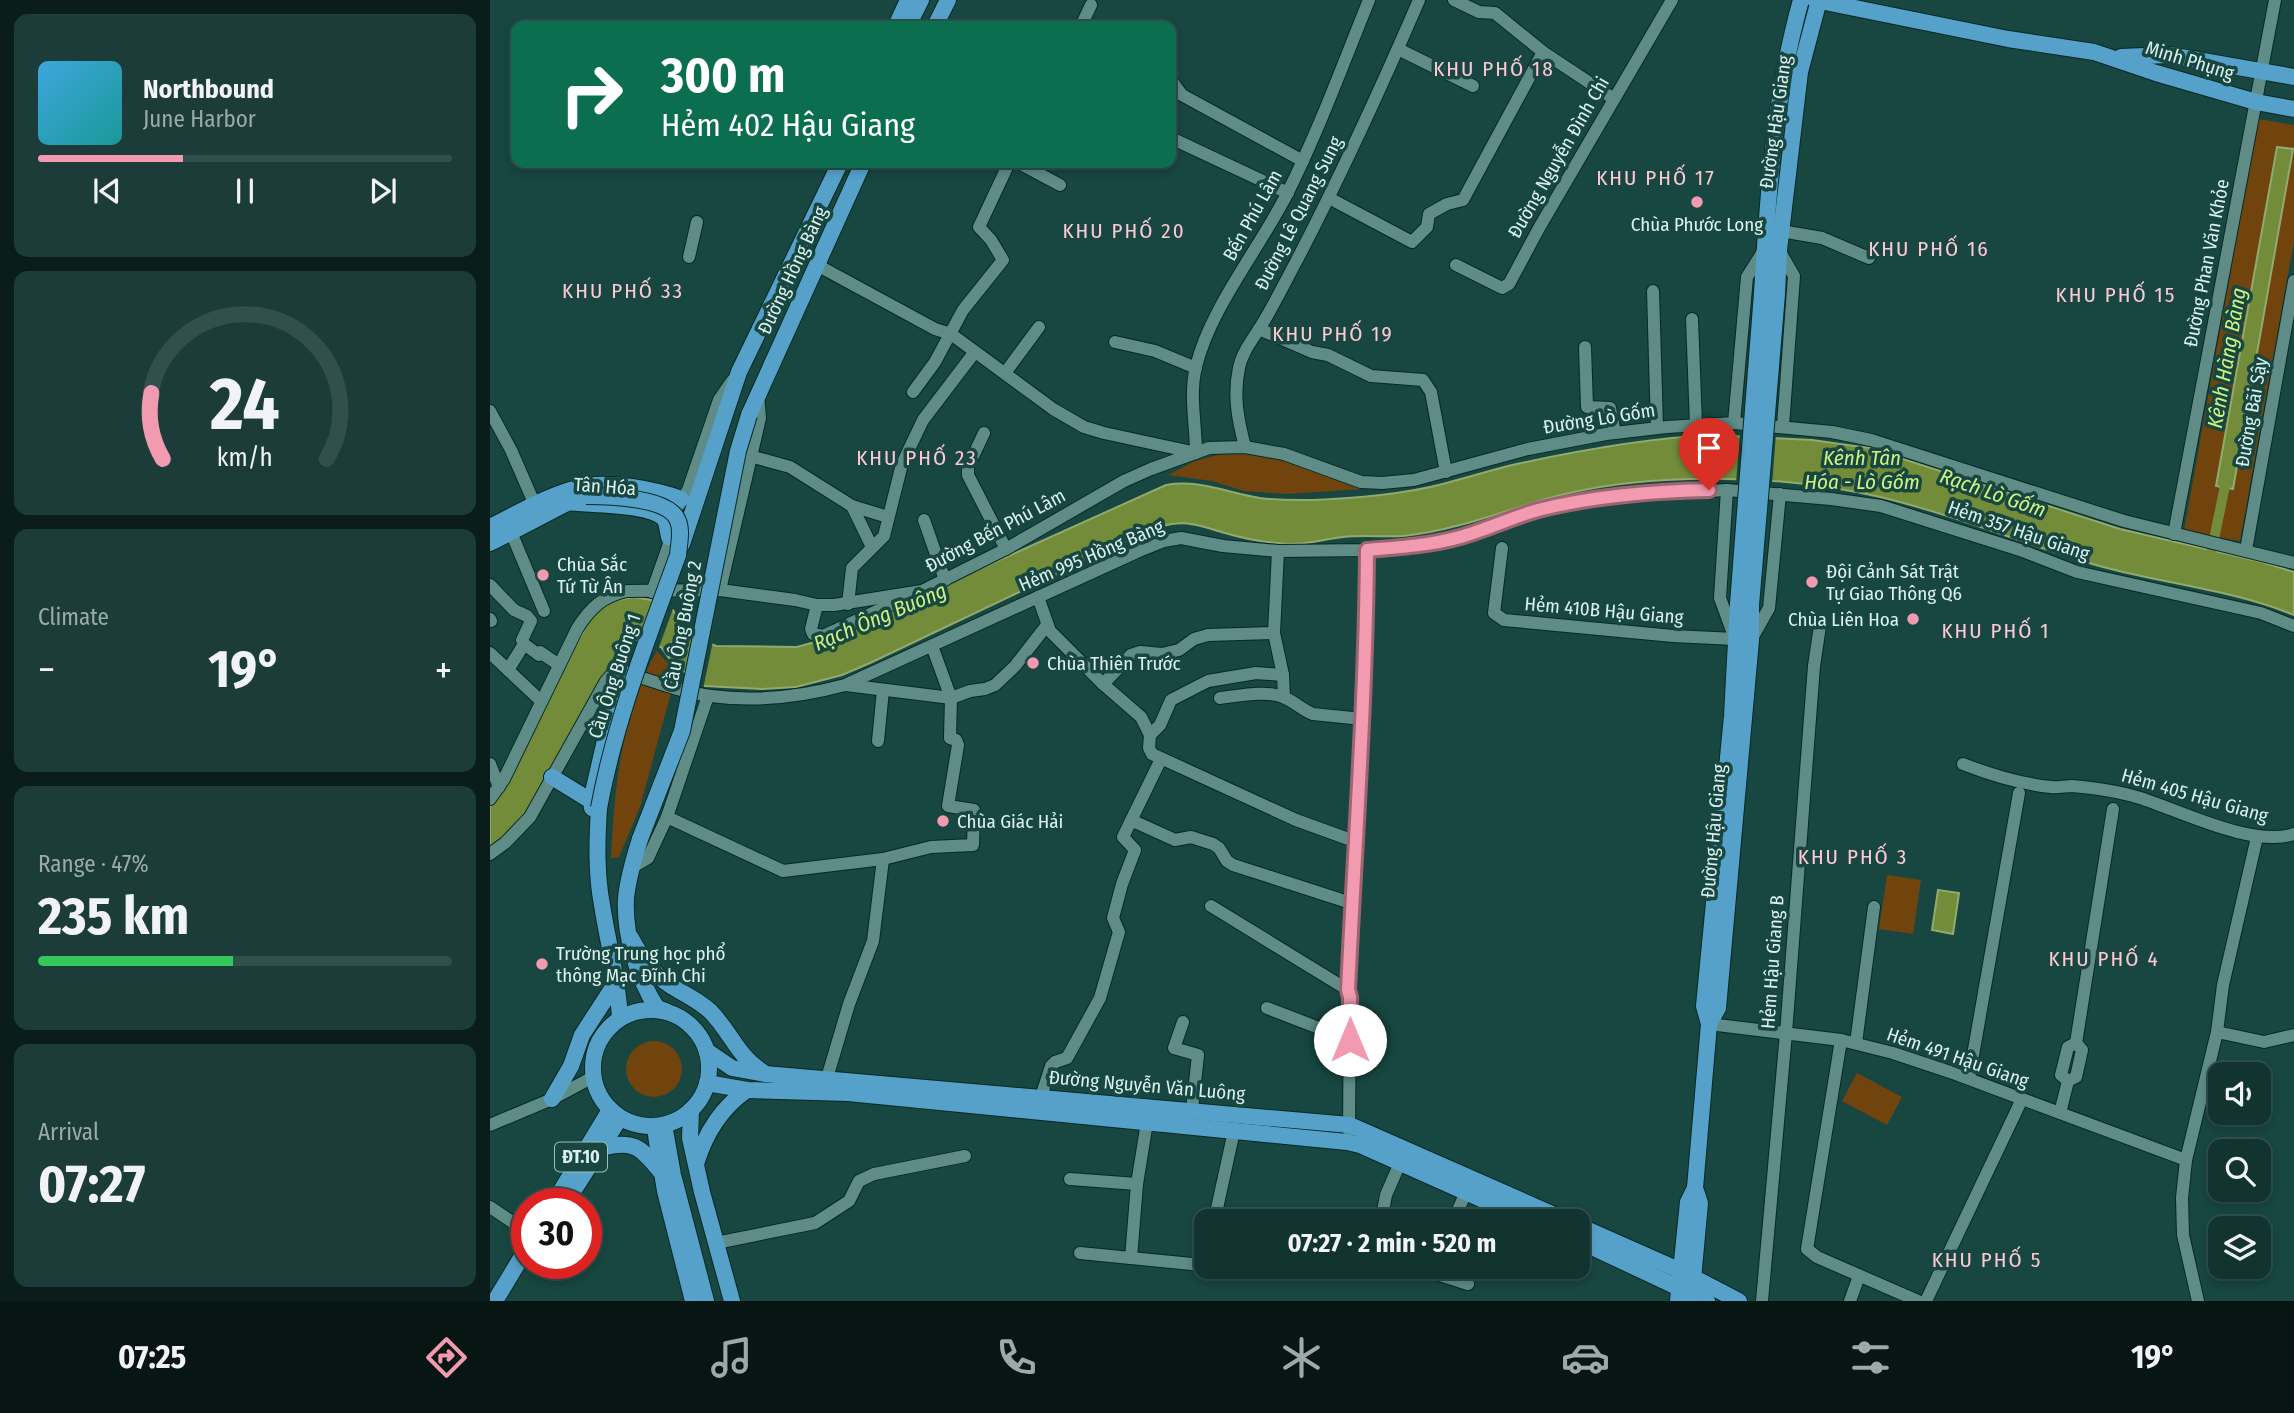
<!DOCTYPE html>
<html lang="en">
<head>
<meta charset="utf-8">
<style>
	body { margin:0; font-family:"Fira Sans Condensed",sans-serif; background:#1b3c38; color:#f1f3f6; height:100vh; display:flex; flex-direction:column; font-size:26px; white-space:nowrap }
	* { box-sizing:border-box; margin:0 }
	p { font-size:23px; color:#9caaab }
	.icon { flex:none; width:38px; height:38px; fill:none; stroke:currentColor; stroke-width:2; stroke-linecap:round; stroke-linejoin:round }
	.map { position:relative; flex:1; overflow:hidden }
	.side { display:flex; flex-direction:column; gap:14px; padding:14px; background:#0a1d1a; width:490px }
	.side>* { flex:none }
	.hud { position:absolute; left:21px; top:21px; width:665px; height:147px; border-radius:14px; box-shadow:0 4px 10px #0003,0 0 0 2px #314f4c; background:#0b6e4f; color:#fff; overflow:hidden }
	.controls { position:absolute; left:1718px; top:1062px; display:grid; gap:14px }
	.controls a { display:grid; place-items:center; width:63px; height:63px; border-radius:14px; background:#123430; box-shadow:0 4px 10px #0003,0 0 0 2px #314f4c; font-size:35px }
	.speed { position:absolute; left:21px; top:1188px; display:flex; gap:14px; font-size:35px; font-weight:700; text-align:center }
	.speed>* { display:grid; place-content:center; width:91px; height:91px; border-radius:50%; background:#123430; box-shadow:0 4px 10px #0003,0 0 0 2px #314f4c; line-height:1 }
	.speed .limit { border:10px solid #d22; background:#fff; color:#111 }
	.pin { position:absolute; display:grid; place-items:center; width:60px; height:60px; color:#fff; margin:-72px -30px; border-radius:50% 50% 50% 0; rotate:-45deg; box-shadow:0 0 7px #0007 }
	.pin .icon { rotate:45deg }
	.me { position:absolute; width:77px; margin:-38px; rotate:0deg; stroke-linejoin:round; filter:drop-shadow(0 0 5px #0008) }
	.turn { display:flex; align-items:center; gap:24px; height:147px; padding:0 35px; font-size:32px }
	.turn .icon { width:91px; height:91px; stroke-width:2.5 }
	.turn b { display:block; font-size:49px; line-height:60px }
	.big { font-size:52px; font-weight:700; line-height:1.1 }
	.side .card { flex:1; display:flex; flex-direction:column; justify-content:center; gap:10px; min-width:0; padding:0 24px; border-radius:14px; background:#1b3c38 }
	.side .dial { align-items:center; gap:0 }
	.dial svg { height:182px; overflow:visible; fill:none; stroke:#314f4c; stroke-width:7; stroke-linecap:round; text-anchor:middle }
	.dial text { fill:#f1f3f6; stroke:none }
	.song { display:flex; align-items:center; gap:21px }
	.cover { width:84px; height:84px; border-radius:10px; background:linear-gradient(135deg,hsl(200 70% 55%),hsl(180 70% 35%)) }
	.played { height:7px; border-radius:4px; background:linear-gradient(90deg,#f29aaf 35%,#314f4c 35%) }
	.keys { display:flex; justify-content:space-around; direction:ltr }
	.heat { display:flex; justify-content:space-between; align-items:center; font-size:38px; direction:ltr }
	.charge { height:10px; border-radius:5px; background:linear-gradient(90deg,#34c759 47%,#314f4c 0) }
	.trip { position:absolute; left:704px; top:1209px; width:396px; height:70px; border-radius:14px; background:#123430; box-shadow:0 4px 10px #0003,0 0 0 2px #314f4c; font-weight:700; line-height:70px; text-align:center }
	.dock { display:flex; height:112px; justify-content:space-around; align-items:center; background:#071513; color:#9caaab }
	.dock .icon { width:49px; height:49px }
	.dock .on { color:#f29aaf }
	.dock b { font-size:32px; color:#f1f3f6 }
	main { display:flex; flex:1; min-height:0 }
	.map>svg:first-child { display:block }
</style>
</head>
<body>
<main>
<section class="side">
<div class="card">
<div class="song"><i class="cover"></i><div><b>Northbound</b><p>June Harbor</p></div></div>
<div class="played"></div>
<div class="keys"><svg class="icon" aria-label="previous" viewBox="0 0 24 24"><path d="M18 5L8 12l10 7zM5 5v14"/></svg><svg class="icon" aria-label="pause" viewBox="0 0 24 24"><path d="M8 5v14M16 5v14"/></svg><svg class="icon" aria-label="next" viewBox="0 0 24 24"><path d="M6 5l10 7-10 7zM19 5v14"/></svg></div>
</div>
<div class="card dial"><svg viewBox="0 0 100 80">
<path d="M14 69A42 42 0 1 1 86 69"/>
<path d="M14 69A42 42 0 0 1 9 40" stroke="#f29aaf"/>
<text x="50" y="56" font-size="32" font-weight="700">24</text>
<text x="50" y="72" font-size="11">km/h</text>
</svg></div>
<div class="card"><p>Climate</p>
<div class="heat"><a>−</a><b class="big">19°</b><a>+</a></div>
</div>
<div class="card"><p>Range · 47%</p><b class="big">235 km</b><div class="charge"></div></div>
<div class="card"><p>Arrival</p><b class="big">07:27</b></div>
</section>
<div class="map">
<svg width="1804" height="1301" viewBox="0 0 1804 1301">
	<rect width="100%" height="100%" fill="#184640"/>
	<g fill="#71440e">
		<polygon points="1768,119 1804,125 1804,241 1750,541 1694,531"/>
		<polygon points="743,451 775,455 887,488 797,494 754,491 722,481 678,475 705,461"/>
		<path d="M167 651 180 666 185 678 150 807 129 857 121 858C124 799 128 746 149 691 154 677 159 664 167 651Z"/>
		<polygon points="1397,875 1431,880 1423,934 1389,929"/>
		<circle cx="164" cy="1069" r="28"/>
		<polygon points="1367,1073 1412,1097 1397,1125 1352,1101"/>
	</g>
	<g fill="#728c39" stroke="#91aa6f" stroke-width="2">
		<polygon points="1787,147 1803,149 1743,489 1726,486"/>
		<path d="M1222 435 1322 440 1379 448 1630 529 1772 562 1804 572V615C1743 590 1676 584 1613 567 1538 546 1466 515 1390 497 1321 481 1247 476 1176 480 1135 482 1091 489 1052 500 1006 514 961 531 913 536 893 537 873 535 853 537 835 539 818 544 800 544 778 543 755 539 735 533 717 528 701 521 682 524 669 526 655 533 643 538L380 663 352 675 306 687 272 689 215 686 184 665 171 647 143 639 132 645 41 807 25 828 0 847V807L15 788 87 643 103 614 123 601 144 597 161 600 183 610 191 627 201 636 226 646 307 647 332 640 676 485C710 479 738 493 770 498 803 502 838 500 871 497 894 495 917 492 940 487 967 481 994 472 1022 465 1086 451 1156 438 1222 435Z"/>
		<polygon points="1448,890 1469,893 1463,934 1442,930"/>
	</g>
	<g fill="#184640">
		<polygon points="1250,433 1286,434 1282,485 1246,483"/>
		<polygon points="164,598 184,606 168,650 148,644"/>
		<polygon points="203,633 223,641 213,689 194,677"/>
	</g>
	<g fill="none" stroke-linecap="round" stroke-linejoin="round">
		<polyline stroke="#728c39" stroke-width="10" points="1722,549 1737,476"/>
		<g stroke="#072a26" stroke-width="14">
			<g id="minor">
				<polyline points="964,0 989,12 1005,13 1053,52 1124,99"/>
				<polyline points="591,26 601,5"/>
				<polyline points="908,49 983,86"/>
				<polyline points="681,80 692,95 813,161"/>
				<polyline points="681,138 798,193"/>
				<polyline points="529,163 570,185"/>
				<polyline points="839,198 922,242 937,227 939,214 957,204 973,200 1053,52"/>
				<polyline points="1291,231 1332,238 1379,258"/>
				<polyline points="1289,250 1304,276 1293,426"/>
				<polyline points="199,257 207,222"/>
				<polyline points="327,265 445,329 461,334 563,409 594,427 614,433 702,452"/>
				<polyline points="966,265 1012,288 1019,284 1049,228 1182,0"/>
				<polyline points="1163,291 1167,428"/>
				<polyline points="1202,319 1206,425"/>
				<polyline points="769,329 822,352 838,355 881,376 933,380 941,392 956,472"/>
				<polyline points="625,342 665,351 706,368"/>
				<polyline points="1095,347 1097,407 1120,408 1125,433"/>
				<polyline points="515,373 549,327"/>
				<polyline points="423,392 445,362 473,310 513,260 501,240 489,227 519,163"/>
				<polyline points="0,411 21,450 45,505"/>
				<polyline points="1244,423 1257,277 1274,250"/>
				<polyline points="494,433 478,467 478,475 516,549"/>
				<path d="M755 447C748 420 743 396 749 368 752 352 763 339 771 326 784 305 795 282 807 260 851 175 891 88 929 0"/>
				<path d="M706 453C706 425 699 394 706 367 720 308 770 248 798 192 829 130 853 64 879 0"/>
				<polyline points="260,456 300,467 362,506 398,517"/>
				<polyline points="189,505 198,490 229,400 242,381"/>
				<polyline points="362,506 382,547"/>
				<polyline points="434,520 455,580"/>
				<polyline points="21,532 54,611"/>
				<polyline points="1684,534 1785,0"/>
				<polyline points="1012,548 1004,613 1014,620 1183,636 1245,639 1230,598 1237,490"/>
				<polyline points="1756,550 1804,281"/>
				<polyline points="788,551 784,633 793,675 794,697"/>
				<polyline points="0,585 24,610 37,616 41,621 32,640 34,644 49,655 50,652 69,665"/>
				<polyline points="230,590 270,418 268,395"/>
				<polyline points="162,592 178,547 181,529"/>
				<polyline points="548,597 560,631 613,684 651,717 660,735 659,748 662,754 806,820 864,841"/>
				<polyline points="358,604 362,568 394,536 412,464 433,420 484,353"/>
				<polyline points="327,605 321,629 323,634 333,636 411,600"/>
				<polyline points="0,619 1,621"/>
				<polyline points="1261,640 1279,608 1290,494"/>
				<polyline points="0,653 51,701"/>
				<polyline points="18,670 34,644"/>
				<polyline points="613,684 641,655 650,652 672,654 689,650 704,639 718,635 784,633"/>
				<polyline points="356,685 461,698 480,691 495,689 505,685 525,666 557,625"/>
				<path d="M730 698C749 696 775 690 793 697 804 701 812 710 823 714L872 719"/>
				<polyline points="660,735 670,725 681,700 718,681 766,673 793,675"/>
				<polyline points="388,741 393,690"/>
				<polyline points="0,764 9,787"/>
				<path d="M1473 764C1501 775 1531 784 1561 787 1568 788 1575 786 1582 786 1605 788 1628 791 1650 798 1691 811 1763 848 1804 834"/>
				<path d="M0 799 14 779 87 629C100 608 113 596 137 591L230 590 305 600 327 605H344L432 591 516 549 634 481 661 469 719 448 755 447 794 454 871 482 892 483 924 480 1038 449 1116 434 1177 427 1244 423 1342 432 1381 440 1634 521 1804 563"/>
				<polyline points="177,817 293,871 393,859 441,847 483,845 484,810 458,806 468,745 466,740 460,738 461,698 442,646"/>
				<polyline points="643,821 685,840 701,837 723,844 729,848 737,861 743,865 861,903"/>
				<path d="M0 854 15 843 40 817 116 681 123 673 131 671C160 680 190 692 221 696 267 702 311 697 355 685L649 551 674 541 691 538 733 546 788 551 877 550 937 544 982 534 1043 512 1081 503 1140 495 1237 490 1341 499 1391 506 1530 550 1587 572 1771 613 1804 626"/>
				<polyline points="141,868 158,858 177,817 218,696"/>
				<polyline points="721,906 858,990"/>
				<polyline points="777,1008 860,1040"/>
				<polyline points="693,1022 684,1048 708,1055 702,1110"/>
				<polyline points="1219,1024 1351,1040 1403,1053 1460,1072 1696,1160"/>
				<polyline points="1727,1032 1774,1042 1804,1035"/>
				<polyline points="1351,1040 1317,1249 1327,1257 1428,1301"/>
				<polyline points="1366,1043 1384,907"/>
				<polyline points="1479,1078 1529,793"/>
				<polyline points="1578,1081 1571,1075 1578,1047 1586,1043"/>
				<polyline points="337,1088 337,1078 359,1004 383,941 393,859"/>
				<polyline points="551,1097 561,1066 565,1062 577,1058 610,998 629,932 623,918 632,884 645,850 633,837 671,759"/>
				<polyline points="1570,1113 1578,1081 1586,1077 1592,1050 1586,1043 1623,809"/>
				<polyline points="0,1125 62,1099 103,1077"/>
				<path d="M859 1131 860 997 858 990C864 843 876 697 877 550"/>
				<polyline points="580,1179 647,1184"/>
				<polyline points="0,1207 37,1232"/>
				<polyline points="724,1222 744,1131"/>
				<polyline points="891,1222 896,1195 910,1163"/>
				<polyline points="963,1222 976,1192"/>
				<polyline points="226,1243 325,1223 359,1201 369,1181 384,1174 475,1156"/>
				<polyline points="590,1253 712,1265 716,1252"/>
				<polyline points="641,1258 647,1184 658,1116"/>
				<polyline points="925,1267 978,1284"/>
				<polyline points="1272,1301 1296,1033 1324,666 1330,626"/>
				<polyline points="1360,1301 1369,1276"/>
				<polyline points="1436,1301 1532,1099"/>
				<polyline points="1708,1301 1693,1235 1692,1198 1696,1160 1727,1032 1733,985 1767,837"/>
			</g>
		</g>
		<g stroke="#072a26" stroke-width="18">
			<g id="major">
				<polyline points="1325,0 1518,39 1604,52 1666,73 1766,102 1804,109"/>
				<polyline points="406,26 418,0"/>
				<polyline points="418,26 431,0"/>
				<polyline points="445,26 458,0"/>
				<polyline points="1631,57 1679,55 1804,77"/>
				<path d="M1272 293C1278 194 1284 96 1311 0"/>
				<polyline points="1287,294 1289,250 1310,72 1329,0"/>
				<polyline points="259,415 373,163"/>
				<path d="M77 502C98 505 163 503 175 520 177 524 178 532 179 537"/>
				<path d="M0 527C28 513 64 492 95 486 123 482 164 489 191 499"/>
				<polyline points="0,543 81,501"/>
				<polyline points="192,544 249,372 350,163"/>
				<polyline points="62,777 101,801 102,808"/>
				<polyline points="101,801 131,671"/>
				<path d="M109 808C107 841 106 873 112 905 118 943 128 980 130 1018"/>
				<path d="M150 839C144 858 138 878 136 898 134 935 147 977 167 1008L176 1011"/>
				<path d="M141 938C152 959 167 979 188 990 200 997 210 1002 220 1011 241 1032 247 1056 273 1072"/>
				<circle cx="161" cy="1068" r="58"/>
				<polyline points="1219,1024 1228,1008 1261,640 1261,605"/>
				<polyline points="217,1051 242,1068 275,1074 860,1125 1080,1222"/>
				<polyline points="217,1083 257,1090 358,1093 857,1142 870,1145 1043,1222"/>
				<polyline points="62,1099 81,1066 92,1035 127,981"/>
				<polyline points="201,1110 200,1138 212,1192 242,1301"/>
				<polyline points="174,1125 183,1175 216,1301"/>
				<polyline points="165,1129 175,1191 203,1301"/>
				<path d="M111 1148C143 1140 150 1146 170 1171"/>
				<path d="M206 1164C215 1134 231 1108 257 1090"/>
				<polyline points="63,1204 120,1110"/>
				<polyline points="75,1204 130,1118"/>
				<polyline points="1087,1225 1191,1271 1249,1301"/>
				<polyline points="1087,1240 1217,1301"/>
				<polyline points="5,1301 37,1248"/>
				<polyline points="1188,1301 1198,1202 1205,1188"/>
				<polyline points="1201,1301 1210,1203 1205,1188 1219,1024 1214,1006 1242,716 1248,604"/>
			</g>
		</g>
		<use href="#minor" stroke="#5f8c86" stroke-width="12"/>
		<use href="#major" stroke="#55a1ca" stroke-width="16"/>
		<g stroke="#072a26" stroke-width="18" stroke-linecap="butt">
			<g id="major-bridge">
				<path d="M96 496C118 496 173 497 186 517 193 528 189 543 188 555 158 638 125 721 109 808"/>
				<polyline points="1248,604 1272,293"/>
				<polyline points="1261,605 1287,294"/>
				<polyline points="150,839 192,731 248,451 259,415"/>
			</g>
		</g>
		<use href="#major-bridge" stroke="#55a1ca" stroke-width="16"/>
	</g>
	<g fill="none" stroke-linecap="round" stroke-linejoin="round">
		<g stroke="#9d6472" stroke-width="18">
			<path id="route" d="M860 1040V997L858 990C865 843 876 696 877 550 912 547 949 545 983 533 1005 526 1026 516 1048 510 1104 496 1162 491 1219 490"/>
		</g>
		<use href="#route" stroke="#f29aaf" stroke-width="12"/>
	</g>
	<g fill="#f29aaf" stroke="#184640" stroke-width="2.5">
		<circle cx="1207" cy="202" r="7"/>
		<circle cx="53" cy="575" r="7"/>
		<circle cx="1322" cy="582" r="7"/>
		<circle cx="1423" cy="619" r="7"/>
		<circle cx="543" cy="663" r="7"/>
		<circle cx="453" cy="821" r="7"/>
		<circle cx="52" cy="964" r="7"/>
	</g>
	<g text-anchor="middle" stroke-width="7" stroke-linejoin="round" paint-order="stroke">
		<rect fill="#184640" stroke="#a0beba" stroke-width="2" x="65" y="1142.5" width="52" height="29" rx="5"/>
		<g font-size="18" font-weight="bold" fill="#daf1ee">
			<text x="91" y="1163">ĐT.10</text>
		</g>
		<g font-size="19" fill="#daf1ee" stroke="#184640">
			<text transform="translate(1700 60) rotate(17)" y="7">Minh Phụng</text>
			<text transform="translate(1285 122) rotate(-82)" y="7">Đường Hậu Giang</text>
			<text transform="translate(1068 157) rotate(-60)" y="7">Đường Nguyễn Đình Chi</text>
			<text transform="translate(808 213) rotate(-63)" y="7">Đường Lê Quang Sung</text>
			<text transform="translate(762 215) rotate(-61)" y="7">Bến Phú Lâm</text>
			<text transform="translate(1716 263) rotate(-79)" y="7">Đường Phan Văn Khỏe</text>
			<text transform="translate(302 270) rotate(-65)" y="7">Đường Hồng Bàng</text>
			<text transform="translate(1761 412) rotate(-80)" y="7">Đường Bãi Sậy</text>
			<text transform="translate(1109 418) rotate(-9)" y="7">Đường Lò Gốm</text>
			<text transform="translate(115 486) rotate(4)" y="7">Tân Hóa</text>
			<text transform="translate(505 530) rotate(-28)" y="7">Đường Bến Phú Lâm</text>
			<text transform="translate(1529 530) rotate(19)" y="7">Hẻm 357 Hậu Giang</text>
			<text transform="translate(601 555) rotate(-23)" y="7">Hẻm 995 Hồng Bàng</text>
			<text transform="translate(1114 610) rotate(5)" y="7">Hẻm 410B Hậu Giang</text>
			<text transform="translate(192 625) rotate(-79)" y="7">Cầu Ông Buông 2</text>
			<text transform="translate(124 676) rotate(-72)" y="7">Cầu Ông Buông 1</text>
			<text transform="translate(1705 795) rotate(16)" y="7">Hẻm 405 Hậu Giang</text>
			<text transform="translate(1223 831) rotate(-85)" y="7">Đường Hậu Giang</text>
			<text transform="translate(1282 962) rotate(-86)" y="7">Hẻm Hậu Giang B</text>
			<text transform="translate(1468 1057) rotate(19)" y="7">Hẻm 491 Hậu Giang</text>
			<text transform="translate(657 1085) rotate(5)" y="7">Đường Nguyễn Văn Luông</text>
		</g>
		<g font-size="19" fill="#daf1ee" stroke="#184640" text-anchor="start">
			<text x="1207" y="231" text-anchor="middle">Chùa Phước Long</text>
			<text x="67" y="571">Chùa Sắc<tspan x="67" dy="22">Tứ Từ Ân</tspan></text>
			<text x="1336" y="578">Đội Cảnh Sát Trật<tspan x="1336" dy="22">Tự Giao Thông Q6</tspan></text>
			<text x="1409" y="626" text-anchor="end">Chùa Liên Hoa</text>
			<text x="557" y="670">Chùa Thiên Trước</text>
			<text x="467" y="828">Chùa Giác Hải</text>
			<text x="66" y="960">Trường Trung học phổ<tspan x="66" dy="22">thông Mạc Đĩnh Chi</tspan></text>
		</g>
		<g font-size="21" letter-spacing="2" fill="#fdc9d4" stroke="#184640">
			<text x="1004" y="76">KHU PHỐ 18</text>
			<text x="1166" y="185">KHU PHỐ 17</text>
			<text x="634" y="238">KHU PHỐ 20</text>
			<text x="1439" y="256">KHU PHỐ 16</text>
			<text x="133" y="298">KHU PHỐ 33</text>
			<text x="1626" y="302">KHU PHỐ 15</text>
			<text x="843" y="341">KHU PHỐ 19</text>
			<text x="427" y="465">KHU PHỐ 23</text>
			<text x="1506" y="638">KHU PHỐ 1</text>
			<text x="1363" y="864">KHU PHỐ 3</text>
			<text x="1614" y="966">KHU PHỐ 4</text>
			<text x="1497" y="1267">KHU PHỐ 5</text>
		</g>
		<g font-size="21" font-style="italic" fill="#ccf283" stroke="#184640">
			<text transform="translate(1737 358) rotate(-80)" y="7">Kênh Hàng Bàng</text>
			<text x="1372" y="465">Kênh Tân<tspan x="1372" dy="24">Hóa - Lò Gốm</tspan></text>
			<text transform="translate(1503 493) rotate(19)" y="7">Rạch Lò Gốm</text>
			<text transform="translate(390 617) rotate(-23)" y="7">Rạch Ông Buông</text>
		</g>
	</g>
</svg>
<div class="controls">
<a><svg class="icon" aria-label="sound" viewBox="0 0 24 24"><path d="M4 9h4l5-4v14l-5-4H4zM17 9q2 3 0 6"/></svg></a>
<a><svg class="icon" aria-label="search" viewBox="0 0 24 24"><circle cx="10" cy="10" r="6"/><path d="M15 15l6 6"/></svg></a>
<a><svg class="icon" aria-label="layers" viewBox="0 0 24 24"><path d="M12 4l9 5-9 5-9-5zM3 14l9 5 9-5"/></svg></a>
</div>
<div class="speed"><div class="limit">30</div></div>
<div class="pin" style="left:1219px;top:490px;background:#d93025"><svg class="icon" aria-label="arrive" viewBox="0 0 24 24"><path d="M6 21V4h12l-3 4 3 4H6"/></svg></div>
<svg class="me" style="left:860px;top:1040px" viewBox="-20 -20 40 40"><circle r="19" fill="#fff"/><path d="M0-13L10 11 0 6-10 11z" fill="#f29aaf"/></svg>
<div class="trip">07:27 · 2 min · 520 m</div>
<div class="hud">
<div class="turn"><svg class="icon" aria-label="right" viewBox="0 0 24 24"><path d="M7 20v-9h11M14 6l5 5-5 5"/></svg><div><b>300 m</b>Hẻm 402 Hậu Giang</div></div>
</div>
</div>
</main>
<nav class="dock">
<b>07:25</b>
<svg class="icon on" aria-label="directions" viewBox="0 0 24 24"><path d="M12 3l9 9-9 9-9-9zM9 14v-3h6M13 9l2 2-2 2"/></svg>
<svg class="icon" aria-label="music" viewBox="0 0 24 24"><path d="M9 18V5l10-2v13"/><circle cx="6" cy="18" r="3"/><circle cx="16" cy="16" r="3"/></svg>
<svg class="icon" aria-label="phone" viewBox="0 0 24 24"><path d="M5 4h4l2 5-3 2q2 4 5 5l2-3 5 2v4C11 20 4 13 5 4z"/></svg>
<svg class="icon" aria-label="climate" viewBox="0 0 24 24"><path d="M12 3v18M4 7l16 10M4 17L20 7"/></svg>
<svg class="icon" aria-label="car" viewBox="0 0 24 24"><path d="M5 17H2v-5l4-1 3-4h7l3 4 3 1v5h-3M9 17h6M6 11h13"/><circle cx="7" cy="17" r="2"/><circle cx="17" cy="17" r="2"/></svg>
<svg class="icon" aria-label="filters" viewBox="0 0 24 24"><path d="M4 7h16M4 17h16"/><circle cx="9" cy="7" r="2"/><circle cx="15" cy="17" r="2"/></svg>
<b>19°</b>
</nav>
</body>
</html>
